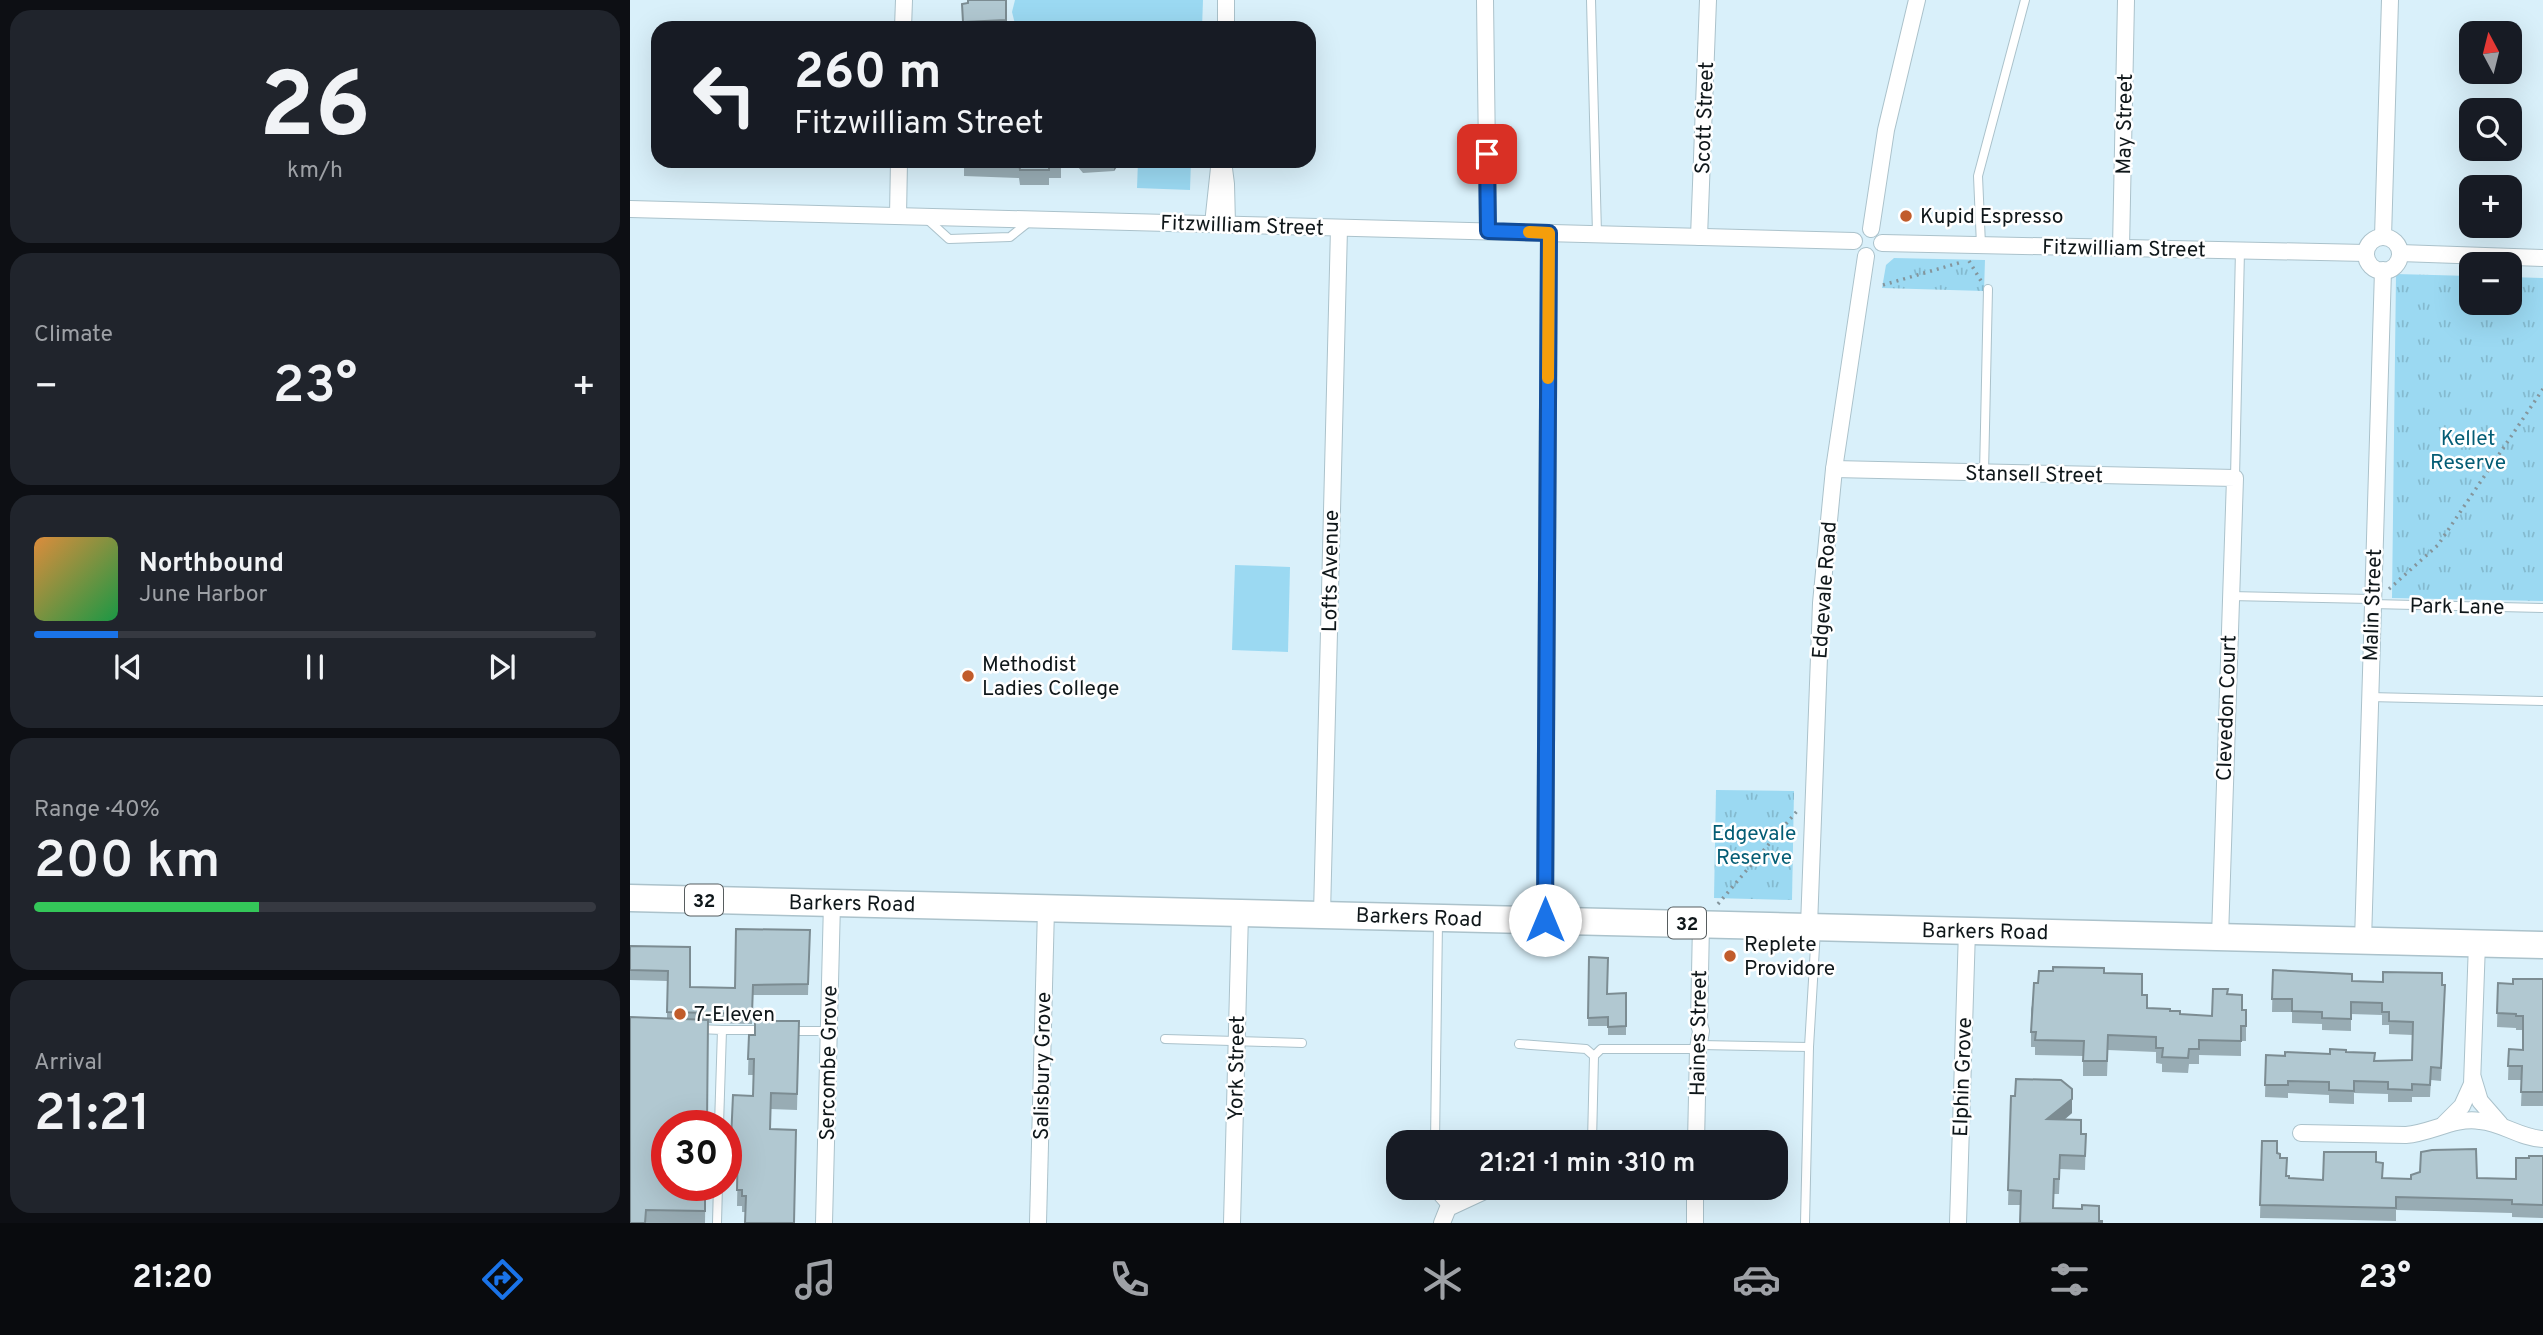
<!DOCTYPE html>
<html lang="en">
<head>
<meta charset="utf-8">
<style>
	body { margin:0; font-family:Overpass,sans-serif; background:#20242c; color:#f1f3f6; height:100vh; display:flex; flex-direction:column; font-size:26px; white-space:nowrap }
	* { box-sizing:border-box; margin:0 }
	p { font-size:23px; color:#9ea1a6 }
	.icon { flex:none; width:38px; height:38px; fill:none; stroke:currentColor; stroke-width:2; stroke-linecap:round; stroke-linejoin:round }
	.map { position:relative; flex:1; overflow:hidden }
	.side { display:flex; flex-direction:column; gap:10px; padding:10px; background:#0d0f14; width:630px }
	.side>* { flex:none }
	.top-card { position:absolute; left:21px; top:21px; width:665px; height:147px; border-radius:21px; box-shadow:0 7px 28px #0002; background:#171b24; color:#f1f3f6; overflow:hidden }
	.needle { width:46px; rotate:353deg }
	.fabs { position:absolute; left:1829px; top:21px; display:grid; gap:14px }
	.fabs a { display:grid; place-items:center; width:63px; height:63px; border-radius:14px; background:#171b24; box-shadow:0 7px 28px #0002; font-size:35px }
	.speed { position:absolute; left:21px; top:1110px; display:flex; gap:14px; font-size:35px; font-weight:700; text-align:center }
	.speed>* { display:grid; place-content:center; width:91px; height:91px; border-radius:50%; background:#171b24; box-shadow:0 7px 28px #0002; line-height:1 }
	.speed .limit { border:10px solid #d22; background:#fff; color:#111 }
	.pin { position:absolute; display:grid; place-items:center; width:60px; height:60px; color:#fff; margin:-30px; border-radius:14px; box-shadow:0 4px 10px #0006 }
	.me { position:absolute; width:77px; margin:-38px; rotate:0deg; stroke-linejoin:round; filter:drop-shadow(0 0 5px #0008) }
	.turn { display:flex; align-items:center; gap:24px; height:147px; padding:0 28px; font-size:32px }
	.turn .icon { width:91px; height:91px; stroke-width:2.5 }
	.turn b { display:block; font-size:49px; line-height:60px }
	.big { font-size:52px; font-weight:600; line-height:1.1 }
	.side .tile { flex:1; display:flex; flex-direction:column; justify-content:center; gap:10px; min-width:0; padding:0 24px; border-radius:21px; background:#20242c }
	.side .dial { align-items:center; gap:0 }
	.dial b { font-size:91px; line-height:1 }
	.song { display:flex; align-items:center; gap:21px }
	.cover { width:84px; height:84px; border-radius:10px; background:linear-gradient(135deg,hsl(30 70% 55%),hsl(140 70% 35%)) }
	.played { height:7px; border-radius:4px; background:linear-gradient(90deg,#1a73e8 15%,#363941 15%) }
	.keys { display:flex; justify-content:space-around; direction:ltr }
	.heat { display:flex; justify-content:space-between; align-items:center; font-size:38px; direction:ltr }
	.charge { height:10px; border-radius:5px; background:linear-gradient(90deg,#34c759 40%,#363941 0) }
	.trip { position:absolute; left:756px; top:1130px; width:402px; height:70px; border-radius:21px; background:#171b24; box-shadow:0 7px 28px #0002; font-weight:600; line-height:70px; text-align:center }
	.tabs { display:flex; height:112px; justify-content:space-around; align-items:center; background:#090b0e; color:#9ea1a6 }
	.tabs .icon { width:49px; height:49px }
	.tabs .on { color:#1a73e8 }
	.tabs b { font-size:32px; color:#f1f3f6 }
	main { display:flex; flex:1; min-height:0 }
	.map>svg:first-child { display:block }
</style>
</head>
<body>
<main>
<section class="side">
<div class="tile dial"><b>26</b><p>km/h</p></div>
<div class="tile"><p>Climate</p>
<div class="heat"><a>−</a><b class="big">23°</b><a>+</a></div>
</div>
<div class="tile">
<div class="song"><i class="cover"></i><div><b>Northbound</b><p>June Harbor</p></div></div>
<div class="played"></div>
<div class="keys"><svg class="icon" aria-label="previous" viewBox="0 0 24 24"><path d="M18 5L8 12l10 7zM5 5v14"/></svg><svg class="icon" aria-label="pause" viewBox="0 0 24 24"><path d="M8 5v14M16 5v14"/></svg><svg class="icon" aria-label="next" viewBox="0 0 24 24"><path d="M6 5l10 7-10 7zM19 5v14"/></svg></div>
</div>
<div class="tile"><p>Range · 40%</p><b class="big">200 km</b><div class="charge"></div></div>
<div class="tile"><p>Arrival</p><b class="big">21:21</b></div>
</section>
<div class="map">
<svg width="1913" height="1223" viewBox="0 0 1913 1223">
	<defs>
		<pattern id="park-tufts" width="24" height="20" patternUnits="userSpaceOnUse" patternTransform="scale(1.75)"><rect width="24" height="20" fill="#9bd9f2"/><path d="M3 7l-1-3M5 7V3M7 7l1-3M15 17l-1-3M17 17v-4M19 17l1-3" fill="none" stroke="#84bacf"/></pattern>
	</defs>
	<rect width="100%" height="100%" fill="#d9f0fa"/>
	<g fill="#9bd9f2">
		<polygon points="385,0 573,0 572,28 386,28 382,12"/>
		<polygon points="508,161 561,161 560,190 507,188"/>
		<polygon points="605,565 660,567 658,652 602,650"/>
	</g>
	<g fill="url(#park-tufts)">
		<polygon points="1264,258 1355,260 1354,291 1252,288 1256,265"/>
		<polygon points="1766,274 1841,276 1841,303 1880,303 1880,277 1913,278 1913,601 1762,598"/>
		<polygon points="1086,790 1164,791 1162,900 1084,898"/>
	</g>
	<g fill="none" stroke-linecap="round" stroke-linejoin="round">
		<g stroke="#abc2cb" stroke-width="10">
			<g id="lane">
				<polyline points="961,0 967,234"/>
				<polyline points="297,219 319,239 380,237 400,221"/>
				<polyline points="1351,245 1348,176 1395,0"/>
				<polyline points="1354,473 1358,289"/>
				<polyline points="1605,478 1610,250"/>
				<polyline points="1600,596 1741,599"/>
				<polyline points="1742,604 1913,608"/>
				<polyline points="1739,697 1913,701"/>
				<polyline points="68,1029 92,1030 89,1125"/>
				<polyline points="92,1030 133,1030"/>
				<polyline points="160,1031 199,1031"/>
				<polyline points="535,1039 672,1043"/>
				<polyline points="889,1044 956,1049 964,1056"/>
				<polyline points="1070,1045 1179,1047"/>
				<polyline points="962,1142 964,1056 971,1049 1068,1049"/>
				<polyline points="805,1143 808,922"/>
				<polyline points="804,1188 804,1192 818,1208"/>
				<polyline points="87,1223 88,1185"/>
				<polyline points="1175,1223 1179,1047 1186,930"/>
			</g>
		</g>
		<g stroke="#abc2cb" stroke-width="18">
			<g id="street">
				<polyline points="855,0 858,231"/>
				<polyline points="273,28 274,0"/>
				<polyline points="596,28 596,0"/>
				<polyline points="593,161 596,184 597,225"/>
				<polyline points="0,209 1224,241"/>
				<polyline points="268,216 269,161"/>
				<polyline points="583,224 589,168"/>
				<polyline points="1241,229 1256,130 1287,0"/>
				<polyline points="1069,237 1078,0"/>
				<polyline points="1753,237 1760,0"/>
				<circle cx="1753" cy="254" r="17"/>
				<polyline points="1252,243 1736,253"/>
				<polyline points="1491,248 1496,0"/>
				<polyline points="1770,253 1913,258"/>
				<polyline points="1204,469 1605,478 1590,937"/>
				<polyline points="692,914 709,228"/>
				<polyline points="915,920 919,233"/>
				<polyline points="1179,926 1191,603 1204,469 1236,256"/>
				<polyline points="1733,941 1753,270"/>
				<polyline points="1843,1078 1850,1101 1870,1124"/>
				<polyline points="1814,1124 1832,1106 1842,1084 1847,943"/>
				<path d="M1671 1133 1776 1135C1802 1133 1824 1117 1850 1121 1873 1123 1890 1138 1913 1139"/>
				<polyline points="961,1143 1006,1143"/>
				<polyline points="1066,1143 1068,1049 1071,1031 1069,1024 1071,924"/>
				<polyline points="194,1223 202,903"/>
				<polyline points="408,1223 416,908"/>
				<polyline points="602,1223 610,913"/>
				<polyline points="812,1223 818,1208 861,1188"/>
				<polyline points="1065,1223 1065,1188"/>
				<polyline points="1328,1223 1337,930"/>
			</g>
		</g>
		<g stroke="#abc2cb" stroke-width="29">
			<polyline id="primary" points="0,898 1913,945"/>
		</g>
		<g stroke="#84959c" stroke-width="3.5" stroke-dasharray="2 5" stroke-linecap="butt">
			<polyline points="1339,261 1351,281"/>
			<polyline points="1253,285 1332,262"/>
			<polyline points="1759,589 1808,545 1913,389"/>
			<polyline points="1088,904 1167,811"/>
		</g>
		<use href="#lane" stroke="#fff" stroke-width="8"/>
		<use href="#street" stroke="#fff" stroke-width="16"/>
		<use href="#primary" stroke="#fff" stroke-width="26"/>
	</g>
	<g fill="#98acb4">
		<polygon points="377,0 376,28 333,28 332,4"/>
		<polygon points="320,161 431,161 431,178 419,178 419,185 390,185 389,178 334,176 334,168 320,166"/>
		<polygon points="443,161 497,161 497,167 487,167 484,171 453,173"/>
		<polygon points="180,930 178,995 123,995 122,1024 78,1023 75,1223 0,1223 37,1019 37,981 0,980 0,946 60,947 60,987 105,988"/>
		<polygon points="959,957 977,994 996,993 996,1035 978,1035 978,1026 958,1026"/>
		<polygon points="1643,970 1722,981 1812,985 1815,998 1811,1081 1801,1080 1800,1097 1782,1097 1782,1102 1758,1102 1758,1094 1724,1093 1724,1104 1699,1103 1699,1095 1658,1093 1658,1098 1635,1097 1636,1055 1700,1054 1716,1052 1745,1061 1782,1060 1783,1035 1759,1034 1759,1025 1752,1025 1752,1015 1721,1014 1721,1031 1692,1030 1692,1024 1662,1023 1662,1012 1642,1012"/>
		<polygon points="1474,973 1512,995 1517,1008 1540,1011 1550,1014 1582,1016 1598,994 1612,1010 1616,1025 1616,1041 1611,1041 1611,1056 1569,1055 1569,1064 1559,1064 1558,1073 1532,1072 1532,1064 1526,1063 1526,1052 1478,1050 1477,1076 1453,1076 1453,1056 1405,1055 1405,1047 1401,1047 1401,1009 1408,983"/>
		<polygon points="1913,979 1913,1106 1891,1106 1892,1080 1878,1080 1879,1049 1893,1050 1893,1030 1886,1030 1886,1028 1867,1027 1868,983 1883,984"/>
		<polygon points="169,1021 167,1110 141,1109 140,1129 115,1212 112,1212 112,1206 107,1206 108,1157 101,1156 101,1140 123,1096 123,1075 118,1075 119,1035 125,1035"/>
		<polygon points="1381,1096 1442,1113 1434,1120 1451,1134 1456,1134 1455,1170 1430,1169 1429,1194 1424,1194 1423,1208 1469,1221 1391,1205 1378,1205"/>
		<polygon points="1632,1141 1647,1153 1650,1158 1656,1176 1659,1178 1693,1180 1746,1162 1753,1178 1886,1179 1899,1158 1913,1156 1913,1218 1882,1217 1882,1213 1766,1210 1766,1221 1630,1218"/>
	</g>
	<g fill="#7c8c92">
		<polygon points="484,161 487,161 487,167 484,171"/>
		<polygon points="1442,1089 1442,1113 1417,1134 1417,1119"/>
	</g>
	<g fill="#b1c8d1" stroke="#7c8c92" stroke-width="2">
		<polygon points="338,0 376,0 376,20 333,22 332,4 338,3"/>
		<polygon points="351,161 431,161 431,163 419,163 419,170 390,170 389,163"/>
		<polygon points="106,929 180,930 178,984 123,985 122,1014 37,1012 38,971 0,970 0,946 60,947 60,987 105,988"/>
		<polygon points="959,957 978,958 977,994 996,993 996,1026 978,1027 978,1017 958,1018"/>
		<polygon points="1423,967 1474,968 1474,973 1512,974 1512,995 1517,995 1517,1008 1540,1009 1540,1011 1550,1011 1550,1014 1582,1016 1583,989 1598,989 1597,994 1612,995 1612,1010 1616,1010 1616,1026 1611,1026 1611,1041 1569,1040 1569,1049 1559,1049 1558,1058 1532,1057 1533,1048 1526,1048 1526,1037 1478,1035 1477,1061 1453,1061 1454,1041 1405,1040 1406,1032 1401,1032 1404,983 1408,983 1409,971 1423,971"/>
		<polygon points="1643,970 1722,974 1722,981 1753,982 1753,972 1812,973 1812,985 1815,985 1811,1068 1801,1067 1800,1085 1782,1084 1782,1090 1758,1089 1758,1082 1724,1081 1724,1091 1699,1090 1699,1082 1658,1081 1658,1085 1635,1085 1636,1055 1655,1056 1655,1052 1700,1054 1700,1049 1716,1050 1716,1052 1745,1053 1744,1061 1782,1060 1783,1022 1759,1021 1759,1012 1752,1012 1752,1003 1721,1002 1721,1019 1692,1018 1692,1012 1662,1011 1662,999 1642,999"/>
		<polygon points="1883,979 1913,979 1913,1092 1891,1092 1892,1066 1878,1066 1879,1049 1893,1050 1893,1016 1886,1016 1886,1014 1867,1013 1868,983 1883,984"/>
		<polygon points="0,1017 78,1020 77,1125 37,1125 37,1185 75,1185 75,1211 16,1210 15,1223 0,1223"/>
		<polygon points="125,1021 169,1021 167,1094 141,1093 140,1129 166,1130 164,1223 115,1223 116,1196 112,1196 112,1190 107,1190 108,1141 101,1140 103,1095 123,1096 124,1059 118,1059 119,1035 125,1035"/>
		<polygon points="1386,1079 1431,1080 1442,1089 1442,1099 1417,1119 1451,1120 1451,1134 1456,1134 1455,1156 1430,1155 1429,1179 1424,1179 1423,1208 1452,1209 1452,1205 1469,1206 1469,1221 1472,1221 1472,1223 1390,1223 1391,1191 1378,1190 1381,1096 1385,1096"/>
		<polygon points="1632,1141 1647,1141 1647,1153 1650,1154 1650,1158 1657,1158 1656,1176 1659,1176 1659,1178 1693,1180 1694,1152 1746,1152 1746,1162 1753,1163 1752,1178 1781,1179 1781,1175 1790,1172 1791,1152 1802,1150 1846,1149 1847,1178 1886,1179 1886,1158 1899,1158 1899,1156 1913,1156 1913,1205 1882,1204 1882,1200 1766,1197 1766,1208 1630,1205"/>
	</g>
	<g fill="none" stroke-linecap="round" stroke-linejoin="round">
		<g stroke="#114b97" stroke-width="18">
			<polyline id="route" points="857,154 858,231 919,233 915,920"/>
		</g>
		<use href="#route" stroke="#1a73e8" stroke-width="12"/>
		<polyline stroke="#f59e0b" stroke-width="12" points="899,232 919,233 918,378"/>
	</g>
	<g fill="#c15c2b" stroke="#fff" stroke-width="2.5">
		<circle cx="1276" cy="216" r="7"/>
		<circle cx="338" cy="676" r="7"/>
		<circle cx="1100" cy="956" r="7"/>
		<circle cx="50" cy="1014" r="7"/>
	</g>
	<g text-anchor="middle" stroke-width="5" stroke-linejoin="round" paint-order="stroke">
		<g fill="#fff" stroke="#575d5f" stroke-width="2">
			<rect x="55" y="884.5" width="38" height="31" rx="5"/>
			<rect x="1038" y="907.5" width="38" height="31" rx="5"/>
		</g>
		<g font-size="19" font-weight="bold" fill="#0f171a">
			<text x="74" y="907">32</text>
			<text x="1057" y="930">32</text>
		</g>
		<g font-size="21" fill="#0f171a" stroke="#fff">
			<text transform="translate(1074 118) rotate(-88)" y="7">Scott Street</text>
			<text transform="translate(1494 124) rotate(-89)" y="7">May Street</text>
			<text transform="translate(612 225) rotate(2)" y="7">Fitzwilliam Street</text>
			<text transform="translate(1494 248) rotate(1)" y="7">Fitzwilliam Street</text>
			<text transform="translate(1404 474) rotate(1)" y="7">Stansell Street</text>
			<text transform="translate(700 571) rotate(-89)" y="7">Lofts Avenue</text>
			<text transform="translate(1194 590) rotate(-86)" y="7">Edgevale Road</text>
			<text transform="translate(1742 605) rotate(-88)" y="7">Malin Street</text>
			<text transform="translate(1827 606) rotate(1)" y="7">Park Lane</text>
			<text transform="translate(1596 708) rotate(-88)" y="7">Clevedon Court</text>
			<text transform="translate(222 903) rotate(1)" y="7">Barkers Road</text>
			<text transform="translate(789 917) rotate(2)" y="7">Barkers Road</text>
			<text transform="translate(1355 931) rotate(1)" y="7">Barkers Road</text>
			<text transform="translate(1068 1033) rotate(-89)" y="7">Haines Street</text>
			<text transform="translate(198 1063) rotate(-89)" y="7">Sercombe Grove</text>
			<text transform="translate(412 1066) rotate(-89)" y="7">Salisbury Grove</text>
			<text transform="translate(606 1068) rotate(-89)" y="7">York Street</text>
			<text transform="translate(1332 1077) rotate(-88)" y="7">Elphin Grove</text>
		</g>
		<g font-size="21" fill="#0f171a" stroke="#fff" text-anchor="start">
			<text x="1290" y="223">Kupid Espresso</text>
			<text x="352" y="671">Methodist<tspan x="352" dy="24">Ladies College</tspan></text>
			<text x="1114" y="951">Replete<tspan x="1114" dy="24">Providore</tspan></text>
			<text x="64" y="1021">7-Eleven</text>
		</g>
		<g font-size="21" fill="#045d75" stroke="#fff">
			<text x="1838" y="445">Kellet<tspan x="1838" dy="24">Reserve</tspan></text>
			<text x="1124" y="840">Edgevale<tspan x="1124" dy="24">Reserve</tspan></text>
		</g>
	</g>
</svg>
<div class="fabs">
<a><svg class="needle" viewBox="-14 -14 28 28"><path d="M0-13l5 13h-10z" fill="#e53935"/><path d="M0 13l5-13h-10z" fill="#9ea1a6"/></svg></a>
<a><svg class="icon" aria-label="search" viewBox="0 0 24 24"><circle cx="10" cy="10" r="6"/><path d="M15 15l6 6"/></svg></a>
<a>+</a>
<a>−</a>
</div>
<div class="speed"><div class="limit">30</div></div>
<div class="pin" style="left:857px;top:154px;background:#d93025"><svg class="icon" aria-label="arrive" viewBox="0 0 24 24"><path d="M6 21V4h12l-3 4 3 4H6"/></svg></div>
<svg class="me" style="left:915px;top:920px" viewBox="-20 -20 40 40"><circle r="19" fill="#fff"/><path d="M0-13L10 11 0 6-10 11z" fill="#1a73e8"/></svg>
<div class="trip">21:21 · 1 min · 310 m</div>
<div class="top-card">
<div class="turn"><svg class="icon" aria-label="left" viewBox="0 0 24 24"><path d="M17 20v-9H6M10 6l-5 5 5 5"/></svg><div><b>260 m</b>Fitzwilliam Street</div></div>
</div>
</div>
</main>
<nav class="tabs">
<b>21:20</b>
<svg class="icon on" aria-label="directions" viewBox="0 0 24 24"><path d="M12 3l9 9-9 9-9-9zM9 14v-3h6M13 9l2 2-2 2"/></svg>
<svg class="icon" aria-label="music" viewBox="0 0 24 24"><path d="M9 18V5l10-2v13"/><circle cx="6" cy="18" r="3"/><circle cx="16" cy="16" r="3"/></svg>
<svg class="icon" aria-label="phone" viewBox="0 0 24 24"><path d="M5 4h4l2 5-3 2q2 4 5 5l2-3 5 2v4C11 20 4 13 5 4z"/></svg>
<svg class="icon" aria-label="climate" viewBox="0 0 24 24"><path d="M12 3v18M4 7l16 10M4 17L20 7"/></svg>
<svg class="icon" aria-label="car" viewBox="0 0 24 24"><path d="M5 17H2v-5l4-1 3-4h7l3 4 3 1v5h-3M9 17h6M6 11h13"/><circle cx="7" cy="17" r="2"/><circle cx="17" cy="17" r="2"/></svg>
<svg class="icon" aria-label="filters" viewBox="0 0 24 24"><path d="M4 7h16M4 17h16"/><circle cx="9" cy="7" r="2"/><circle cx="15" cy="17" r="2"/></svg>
<b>23°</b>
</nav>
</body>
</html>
